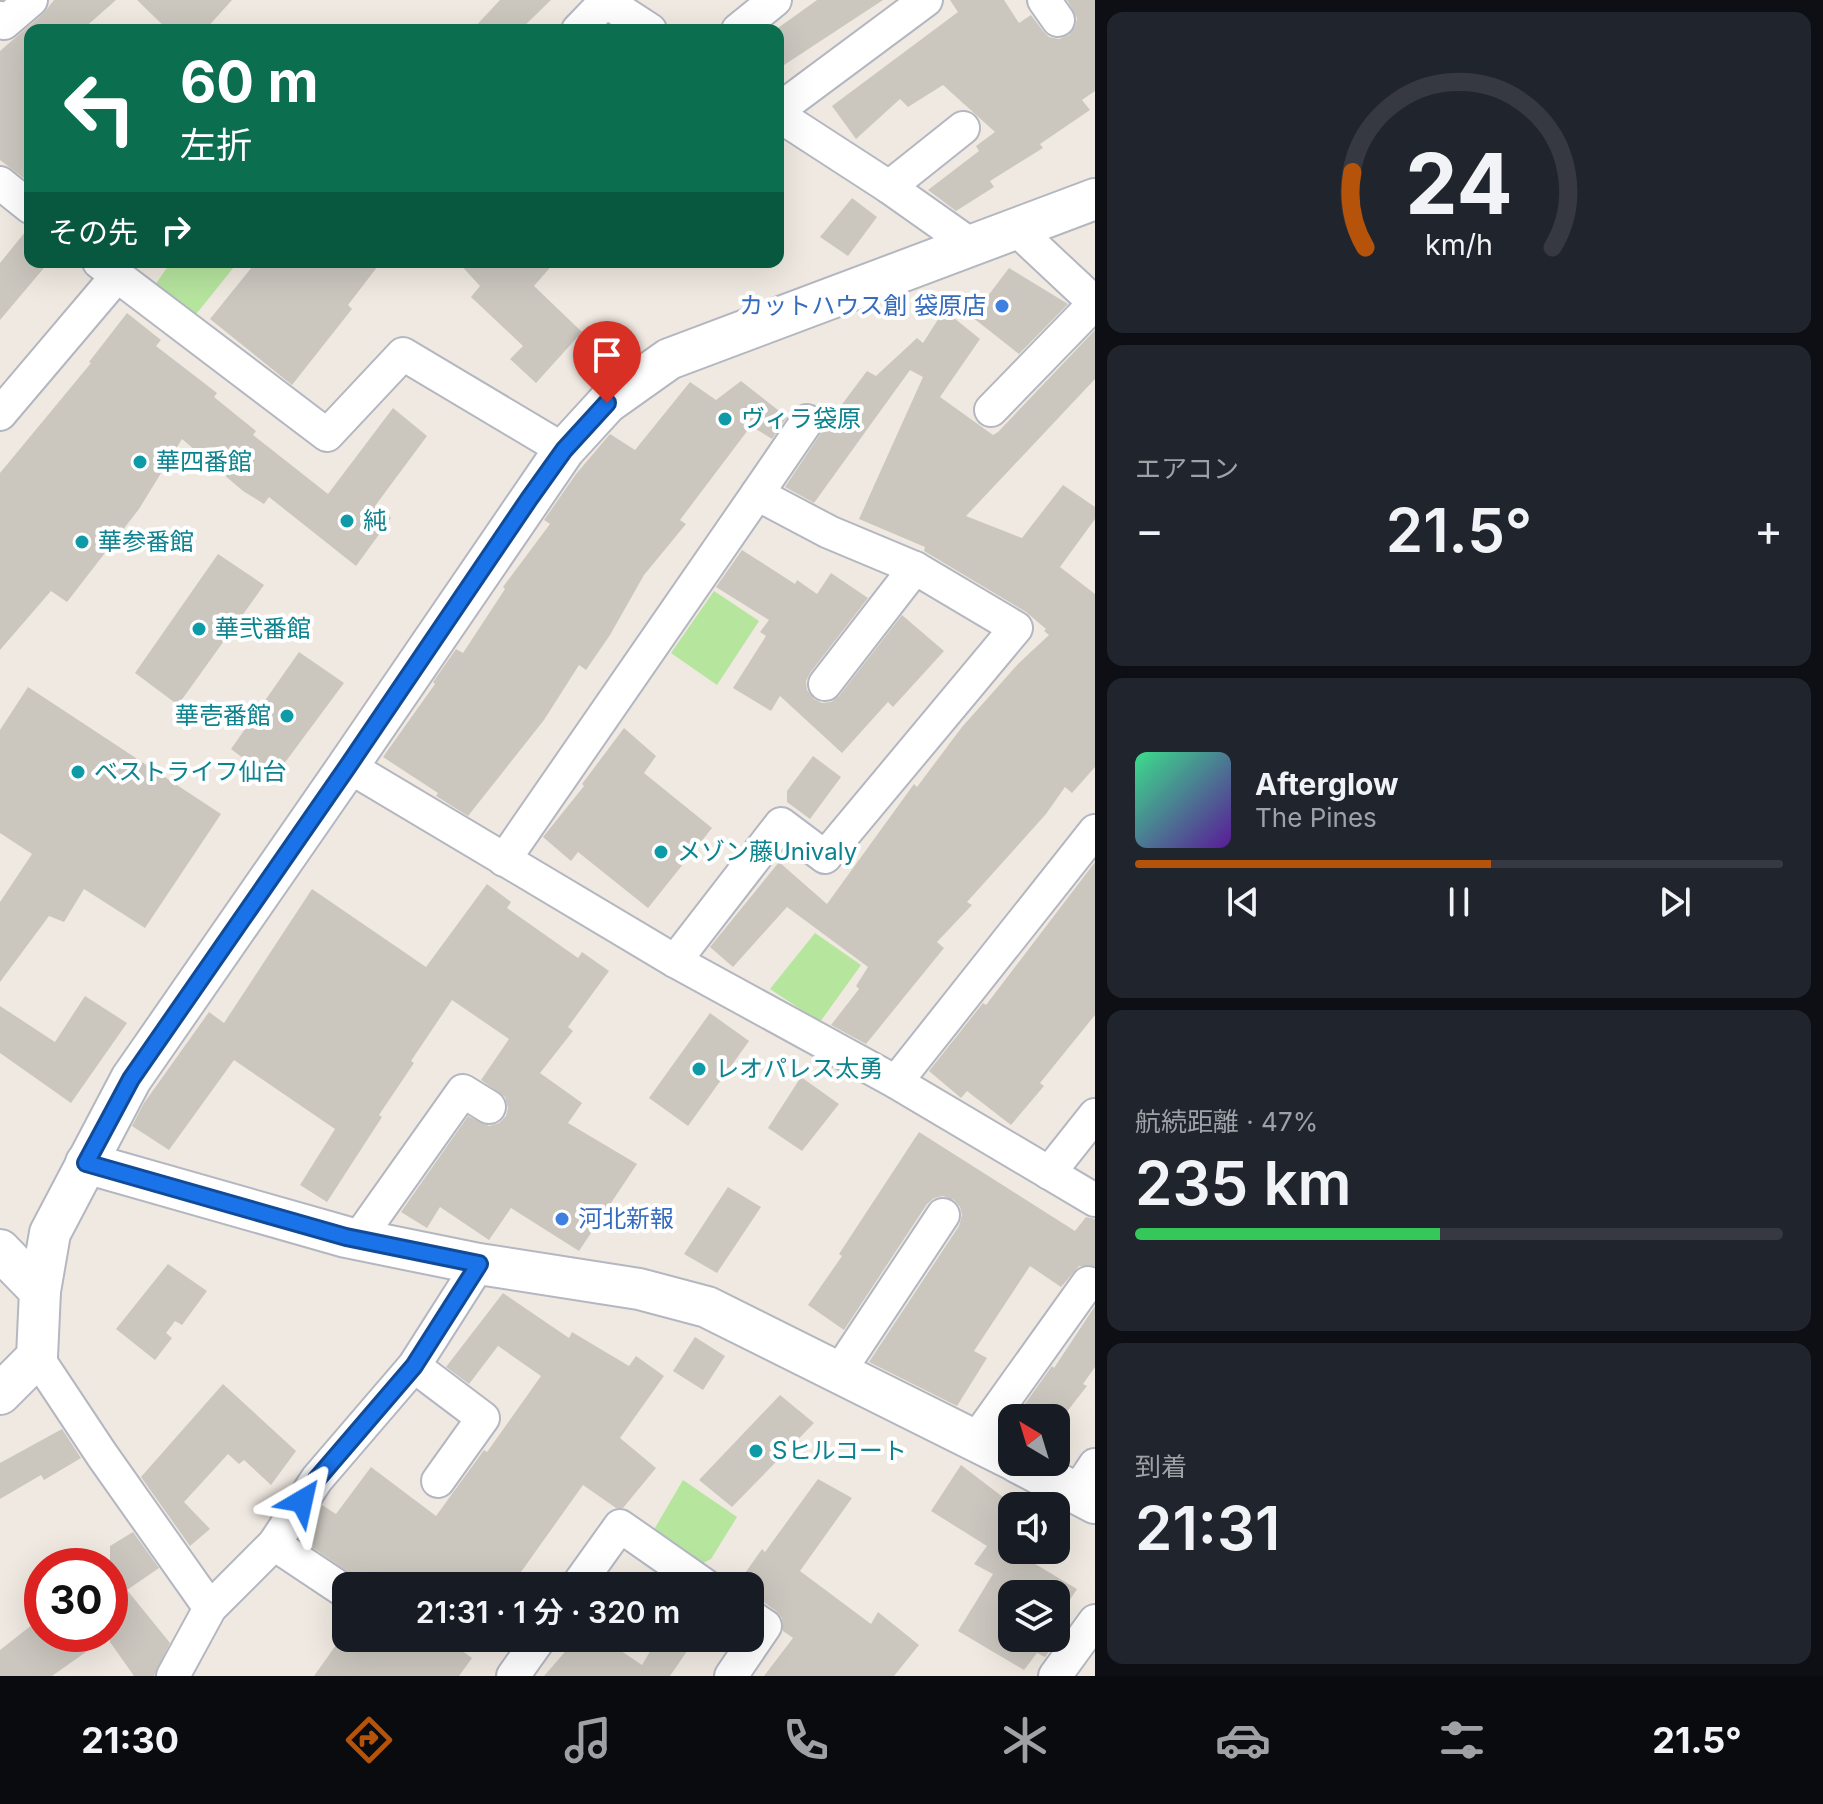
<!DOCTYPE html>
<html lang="ja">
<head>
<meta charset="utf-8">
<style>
	body { margin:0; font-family:Inter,"Noto Sans JP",sans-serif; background:#20242c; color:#f1f3f6; height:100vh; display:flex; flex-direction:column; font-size:30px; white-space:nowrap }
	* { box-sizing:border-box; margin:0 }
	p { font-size:26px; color:#9ea1a6 }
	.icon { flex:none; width:44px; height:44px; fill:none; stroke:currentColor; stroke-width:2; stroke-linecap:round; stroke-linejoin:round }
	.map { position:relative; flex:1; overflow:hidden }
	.side { display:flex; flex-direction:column; gap:12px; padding:12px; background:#0d0f14; width:728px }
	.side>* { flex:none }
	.banner { position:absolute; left:24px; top:24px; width:760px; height:244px; border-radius:16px; box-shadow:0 8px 32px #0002; background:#0b6e4f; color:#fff; overflow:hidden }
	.needle { width:52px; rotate:322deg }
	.fabs { position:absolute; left:998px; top:1404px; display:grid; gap:16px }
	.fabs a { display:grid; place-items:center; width:72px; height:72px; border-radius:16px; background:#171b24; box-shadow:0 8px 32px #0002; font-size:40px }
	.speed { position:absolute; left:24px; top:1548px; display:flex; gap:16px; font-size:40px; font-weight:700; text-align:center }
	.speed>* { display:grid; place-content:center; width:104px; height:104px; border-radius:50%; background:#171b24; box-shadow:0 8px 32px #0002; line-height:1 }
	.speed .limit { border:12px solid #d22; background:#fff; color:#111 }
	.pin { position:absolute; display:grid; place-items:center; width:68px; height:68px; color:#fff; margin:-82px -34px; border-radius:50% 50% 50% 0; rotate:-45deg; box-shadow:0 0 8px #0007 }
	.pin .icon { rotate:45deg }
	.me { position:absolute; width:88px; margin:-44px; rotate:36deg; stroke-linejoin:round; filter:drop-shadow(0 0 6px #0008) }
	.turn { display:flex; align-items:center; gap:28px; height:168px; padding:0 24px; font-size:36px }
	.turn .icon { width:104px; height:104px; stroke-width:2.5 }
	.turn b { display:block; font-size:56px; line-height:68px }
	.then { display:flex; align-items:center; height:76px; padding:0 24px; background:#0003; gap:16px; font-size:30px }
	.big { font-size:60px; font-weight:600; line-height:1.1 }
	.side .widget { flex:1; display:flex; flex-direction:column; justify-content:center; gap:12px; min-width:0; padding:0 28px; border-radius:16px; background:#20242c }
	.side .dial { align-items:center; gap:0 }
	.dial svg { height:208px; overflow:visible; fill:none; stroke:#363941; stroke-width:7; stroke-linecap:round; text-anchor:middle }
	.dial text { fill:#f1f3f6; stroke:none }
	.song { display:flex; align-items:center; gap:24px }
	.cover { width:96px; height:96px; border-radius:12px; background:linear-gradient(135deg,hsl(150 70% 55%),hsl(270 70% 35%)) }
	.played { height:8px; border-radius:4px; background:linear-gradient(90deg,#b45309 55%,#363941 55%) }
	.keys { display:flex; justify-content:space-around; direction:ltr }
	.heat { display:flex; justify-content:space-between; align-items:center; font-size:44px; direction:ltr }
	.charge { height:12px; border-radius:6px; background:linear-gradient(90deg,#34c759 47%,#363941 0) }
	.trip { position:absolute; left:332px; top:1572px; width:432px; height:80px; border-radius:16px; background:#171b24; box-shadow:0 8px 32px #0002; font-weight:600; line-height:80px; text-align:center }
	.menu { display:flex; height:128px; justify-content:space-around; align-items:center; background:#090b0e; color:#9ea1a6 }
	.menu .icon { width:56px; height:56px }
	.menu .selected { color:#b45309 }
	.menu b { font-size:36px; color:#f1f3f6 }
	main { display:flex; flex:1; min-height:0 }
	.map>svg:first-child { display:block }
</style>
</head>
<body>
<main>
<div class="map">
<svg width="1095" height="1676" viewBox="0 0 1095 1676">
	<rect width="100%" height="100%" fill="#efe9e1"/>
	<g fill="#b6e59e">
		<polygon points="171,262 238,262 193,318 155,285"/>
		<polygon points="714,591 759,621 717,685 671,653"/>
		<polygon points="815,933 861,965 820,1022 770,989"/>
		<polygon points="683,1480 737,1517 711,1559 697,1566 652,1533"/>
	</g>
	<g fill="#cbc7bf">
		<polygon points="54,0 116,0 82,30 30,30 30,183 0,160 0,51 43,14"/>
		<polygon points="137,0 232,0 205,30 168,30"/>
		<polygon points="500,0 551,0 520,30 472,30"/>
		<polygon points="817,0 883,0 778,69 778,28"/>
		<polygon points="950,0 1004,0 1019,23 1031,15 1043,31 1049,37 1059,39 1069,35 1075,27 1077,18 1067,0 1095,0 1095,91 1082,100 1090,110 1040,144 1043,148 990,181 994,187 956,211 928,190 979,151 976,146 995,132 943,85 908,107 900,99 856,139 832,106 958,12"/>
		<polygon points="852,198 877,217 848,256 820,237"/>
		<polygon points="30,226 30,262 49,262 0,320 0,263"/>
		<polygon points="256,262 381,262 348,305 352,309 292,385 210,319"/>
		<polygon points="458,262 555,262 534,286 582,332 536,383 510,359 523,346 471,297 480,286"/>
		<polygon points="1009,268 1068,304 1019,354 972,317"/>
		<polygon points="944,310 980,339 940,397 993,435 998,432 1095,330 1095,379 966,516 1022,538 1063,485 1095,507 1095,519 1060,567 1095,594 1095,767 1072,793 1065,787 1046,814 967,902 972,905 937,942 944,948 866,1044 831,1025 859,989 856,986 868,967 787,907 733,967 710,947 779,862 827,904 914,784 917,787 962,727 1019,663 1049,635 1044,631 1046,629 1026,612 924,551 925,547 859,519 923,377 910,370 814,503 785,487 825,427 867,371 876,376 917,338 923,343"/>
		<polygon points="127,313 161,340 156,346 217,393 214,397 256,431 253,435 328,494 393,408 427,436 375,506 391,518 356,566 269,497 264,504 243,491 182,439 139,509 67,602 51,591 0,650 0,473 91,363 89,362"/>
		<polygon points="741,381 787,417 772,439 751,426 680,520 686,524 644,575 610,635 586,670 579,665 544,720 468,816 436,796 438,793 383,757 435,684 433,682 456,649 463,653 505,589 503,587 550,524 544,520 576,474 610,434 635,450 690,382 716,400"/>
		<polygon points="742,550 795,584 797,580 817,594 831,573 868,598 810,673 806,681 807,690 814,699 822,703 831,702 839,696 902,615 944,651 893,707 888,702 842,753 780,696 771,711 733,688 766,636 760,632 769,620 716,587"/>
		<polygon points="218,554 264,585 178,705 135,673"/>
		<polygon points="299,652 344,683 272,780 231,749"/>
		<polygon points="28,687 221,814 145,928 84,889 64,922 49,916 0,982 0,902 32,854 0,833 0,730"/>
		<polygon points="624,728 656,756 644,773 712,828 648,908 578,852 571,861 543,837 584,786 582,784"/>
		<polygon points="813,756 841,777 810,819 787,802 787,791"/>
		<polygon points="1095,862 1095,1015 1040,1083 1044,1086 1011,1125 967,1091 961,1098 929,1071 983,1003 986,1005"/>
		<polygon points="487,884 511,902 507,908 578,958 582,952 609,971 568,1027 573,1031 540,1073 582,1103 568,1123 637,1164 579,1251 511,1208 489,1240 440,1207 427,1228 401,1212 468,1116 489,1126 499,1123 506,1116 508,1108 505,1097 481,1080 509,1039 452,1000 411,1061 414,1063 379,1115 382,1117 327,1202 300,1185 335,1129 234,1060 169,1150 132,1126 144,1103 209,1012 224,1023 312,889 426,967"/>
		<polygon points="85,996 127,1023 71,1103 0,1053 0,1006 55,1042"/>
		<polygon points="710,1013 749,1041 688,1126 649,1098"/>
		<polygon points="801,1077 839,1104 802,1151 768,1128"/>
		<polygon points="919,1132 1075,1231 1086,1217 1095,1219 1095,1266 1079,1266 1061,1287 1030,1266 974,1351 987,1358 957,1406 869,1362 959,1226 962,1215 960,1207 954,1200 943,1196 934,1198 927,1204 844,1330 808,1305 842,1256 839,1254"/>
		<polygon points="728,1187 761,1207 717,1273 684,1254"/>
		<polygon points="168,1264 207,1291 182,1325 175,1321 166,1333 172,1338 155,1360 116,1329"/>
		<polygon points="503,1293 569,1338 572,1332 629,1366 636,1356 664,1376 620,1438 656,1468 623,1508 616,1508 583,1485 511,1586 369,1586 300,1539 322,1505 336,1514 371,1467 436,1516 484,1450 487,1452 541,1376 498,1346 469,1384 446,1367"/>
		<polygon points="1095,1306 1095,1367 1083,1384 1087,1386 1062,1418 1015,1418 1052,1366 1054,1368"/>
		<polygon points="695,1337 725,1356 703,1390 673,1371"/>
		<polygon points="223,1384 296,1451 271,1485 244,1460 239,1464 228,1454 184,1502 210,1529 190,1546 141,1477"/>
		<polygon points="780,1395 814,1423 732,1507 699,1480"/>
		<polygon points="62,1429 81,1458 44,1480 41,1475 0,1499 0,1463"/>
		<polygon points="961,1465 1012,1504 1012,1550 1077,1589 1056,1621 1056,1594 1012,1594 1012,1638 1059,1638 1045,1657 1037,1653 1024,1670 958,1631 993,1574 974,1564 987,1546 931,1511"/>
		<polygon points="818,1479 852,1498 800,1571 871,1624 878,1612 919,1645 894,1676 764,1676 793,1638 783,1631 782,1618 776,1611 761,1600 750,1597 750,1586 736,1586 762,1549 765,1552"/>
		<polygon points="133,1532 159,1568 127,1590 170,1643 154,1676 134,1676 110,1642 110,1635 52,1676 0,1676 0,1650 42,1617 42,1634 110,1634 110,1546"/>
		<polygon points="341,1638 444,1638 472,1658 459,1676 314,1676"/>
		<polygon points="577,1638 602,1638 642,1665 658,1638 696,1638 670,1676 544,1676"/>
	</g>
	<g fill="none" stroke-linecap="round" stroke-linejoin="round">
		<g stroke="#b4b7c1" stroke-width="36">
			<g id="minor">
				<polyline points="604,0 650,30"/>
				<polyline points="1044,0 1058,20"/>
				<polyline points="0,18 4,23 31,0"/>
				<polyline points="578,30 606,1"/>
				<polyline points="738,30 775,0"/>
				<polyline points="778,110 926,0"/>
				<polyline points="778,115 889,187 974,247"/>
				<polyline points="0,183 30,207"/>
				<polyline points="889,187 963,128"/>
				<polyline points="1017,230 1095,303"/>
				<polyline points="99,262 327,435 403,354 564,450"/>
				<polyline points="991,410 1095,303"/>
				<polyline points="0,414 117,276"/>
				<polyline points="757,494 807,421"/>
				<polyline points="825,684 915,568"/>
				<polyline points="348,766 675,961 896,1082 1095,1200"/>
				<polyline points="504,860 757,494 829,532 915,568 1016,628 825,857 781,824 675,961"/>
				<polyline points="896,1082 1095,831"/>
				<polyline points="1049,1173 1095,1115"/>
				<polyline points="358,1239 463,1091 489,1107"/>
				<polyline points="37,1357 102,1455 210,1608"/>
				<polyline points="414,1366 483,1418 438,1481"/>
				<polyline points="839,1372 943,1215"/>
				<polyline points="975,1441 1088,1283"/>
				<polyline points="1077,1492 1095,1465"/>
				<polyline points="274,1544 346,1592"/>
				<polyline points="577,1586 620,1526 706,1586"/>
				<polyline points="173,1676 210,1608 274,1544 317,1479 414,1366 479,1264"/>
				<polyline points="513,1676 540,1638"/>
				<polyline points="731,1676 765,1626 750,1616"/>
				<polyline points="1055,1676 1095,1621"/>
			</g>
		</g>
		<g stroke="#b4b7c1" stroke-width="44">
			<g id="tertiary">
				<polyline points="86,1163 346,1237 479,1264 639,1289 707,1307 1012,1459"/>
				<polyline points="0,1250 40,1291"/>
				<polyline points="0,1394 37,1357 40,1291 50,1233 131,1079 348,766 564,450 607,403 669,359 1095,199"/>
				<polyline points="1017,1462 1095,1503"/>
			</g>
		</g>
		<use href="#minor" stroke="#fff" stroke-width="32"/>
		<use href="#tertiary" stroke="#fff" stroke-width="40"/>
	</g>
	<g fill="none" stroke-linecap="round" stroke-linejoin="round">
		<g stroke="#114b97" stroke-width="20">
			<polyline id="route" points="302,1501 317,1479 414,1366 479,1264 346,1237 86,1163 131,1079 348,766 529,499 564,450 607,403"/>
		</g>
		<use href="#route" stroke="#1a73e8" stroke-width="14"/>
	</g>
	<g fill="#3f7fe0" stroke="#fff" stroke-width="3">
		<circle cx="1002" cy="306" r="8"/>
		<circle cx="562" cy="1219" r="8"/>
	</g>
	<g fill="#0f9aa8" stroke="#fff" stroke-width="3">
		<circle cx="725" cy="419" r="8"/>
		<circle cx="140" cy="462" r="8"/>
		<circle cx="347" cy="521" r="8"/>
		<circle cx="82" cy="542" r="8"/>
		<circle cx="199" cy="629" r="8"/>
		<circle cx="287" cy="716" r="8"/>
		<circle cx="78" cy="772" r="8"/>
		<circle cx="661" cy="852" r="8"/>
		<circle cx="699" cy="1069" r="8"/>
		<circle cx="756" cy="1451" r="8"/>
	</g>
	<g text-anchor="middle" stroke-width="8" stroke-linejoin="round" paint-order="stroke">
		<g font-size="24" fill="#366cbe" stroke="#fff" text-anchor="end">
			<text x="986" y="314">カットハウス創 袋原店</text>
			<text x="578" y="1227" text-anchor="start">河北新報</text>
		</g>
		<g font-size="24" fill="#0d838f" stroke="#fff" text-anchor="start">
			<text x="741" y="427">ヴィラ袋原</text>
			<text x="156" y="470">華四番館</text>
			<text x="363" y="529">純</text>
			<text x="98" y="550">華参番館</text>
			<text x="215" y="637">華弐番館</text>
			<text x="271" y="724" text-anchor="end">華壱番館</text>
			<text x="94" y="780">ベストライフ仙台</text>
			<text x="677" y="860">メゾン藤Univaly</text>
			<text x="715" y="1077">レオパレス太勇</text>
			<text x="772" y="1459">Sヒルコート</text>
		</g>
	</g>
</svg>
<div class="fabs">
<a><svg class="needle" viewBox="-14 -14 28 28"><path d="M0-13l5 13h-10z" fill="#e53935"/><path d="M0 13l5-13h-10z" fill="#9ea1a6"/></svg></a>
<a><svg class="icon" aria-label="sound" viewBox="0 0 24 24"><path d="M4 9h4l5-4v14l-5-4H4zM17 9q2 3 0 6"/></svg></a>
<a><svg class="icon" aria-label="layers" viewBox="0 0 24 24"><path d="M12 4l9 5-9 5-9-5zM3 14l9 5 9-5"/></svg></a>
</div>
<div class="speed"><div class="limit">30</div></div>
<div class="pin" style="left:607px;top:403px;background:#d93025"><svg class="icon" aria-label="arrive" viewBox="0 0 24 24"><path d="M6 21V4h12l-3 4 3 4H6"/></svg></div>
<svg class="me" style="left:302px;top:1501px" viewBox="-20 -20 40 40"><path d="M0-17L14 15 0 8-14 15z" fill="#1a73e8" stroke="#fff" stroke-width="4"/></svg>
<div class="trip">21:31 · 1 分 · 320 m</div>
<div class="banner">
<div class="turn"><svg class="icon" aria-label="left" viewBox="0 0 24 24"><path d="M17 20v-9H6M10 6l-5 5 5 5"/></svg><div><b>60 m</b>左折</div></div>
<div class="then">その先<svg class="icon" aria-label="right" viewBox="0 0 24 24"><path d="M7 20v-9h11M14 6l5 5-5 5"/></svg></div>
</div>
</div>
<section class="side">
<div class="widget dial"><svg viewBox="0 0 100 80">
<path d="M14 69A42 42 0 1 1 86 69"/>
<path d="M14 69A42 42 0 0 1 9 40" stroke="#b45309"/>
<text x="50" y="56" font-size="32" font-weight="700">24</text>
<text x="50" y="72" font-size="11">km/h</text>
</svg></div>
<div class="widget"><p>エアコン</p>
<div class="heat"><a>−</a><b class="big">21.5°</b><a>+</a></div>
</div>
<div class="widget">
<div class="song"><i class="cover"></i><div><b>Afterglow</b><p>The Pines</p></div></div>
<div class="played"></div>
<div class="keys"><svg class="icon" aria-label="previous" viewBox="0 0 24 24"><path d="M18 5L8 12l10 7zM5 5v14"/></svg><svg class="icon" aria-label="pause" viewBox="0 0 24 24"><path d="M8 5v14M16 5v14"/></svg><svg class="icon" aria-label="next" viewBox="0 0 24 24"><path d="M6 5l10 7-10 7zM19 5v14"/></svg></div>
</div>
<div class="widget"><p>航続距離 · 47%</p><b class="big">235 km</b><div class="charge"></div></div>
<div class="widget"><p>到着</p><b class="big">21:31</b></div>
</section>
</main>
<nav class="menu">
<b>21:30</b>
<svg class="icon selected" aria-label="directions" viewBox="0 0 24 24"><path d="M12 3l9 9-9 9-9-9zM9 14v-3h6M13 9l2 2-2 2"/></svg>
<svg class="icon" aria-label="music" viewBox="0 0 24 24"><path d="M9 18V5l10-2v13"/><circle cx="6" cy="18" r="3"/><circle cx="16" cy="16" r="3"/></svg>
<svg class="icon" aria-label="phone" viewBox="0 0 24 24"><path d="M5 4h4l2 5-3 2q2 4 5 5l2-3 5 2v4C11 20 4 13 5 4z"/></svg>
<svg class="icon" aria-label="climate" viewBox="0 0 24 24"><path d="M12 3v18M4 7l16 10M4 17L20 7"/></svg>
<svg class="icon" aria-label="car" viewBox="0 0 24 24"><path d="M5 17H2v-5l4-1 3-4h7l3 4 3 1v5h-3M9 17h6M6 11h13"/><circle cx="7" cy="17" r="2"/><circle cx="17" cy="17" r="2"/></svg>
<svg class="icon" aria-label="filters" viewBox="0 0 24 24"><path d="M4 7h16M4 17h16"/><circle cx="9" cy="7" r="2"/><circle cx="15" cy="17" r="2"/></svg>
<b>21.5°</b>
</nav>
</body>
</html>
